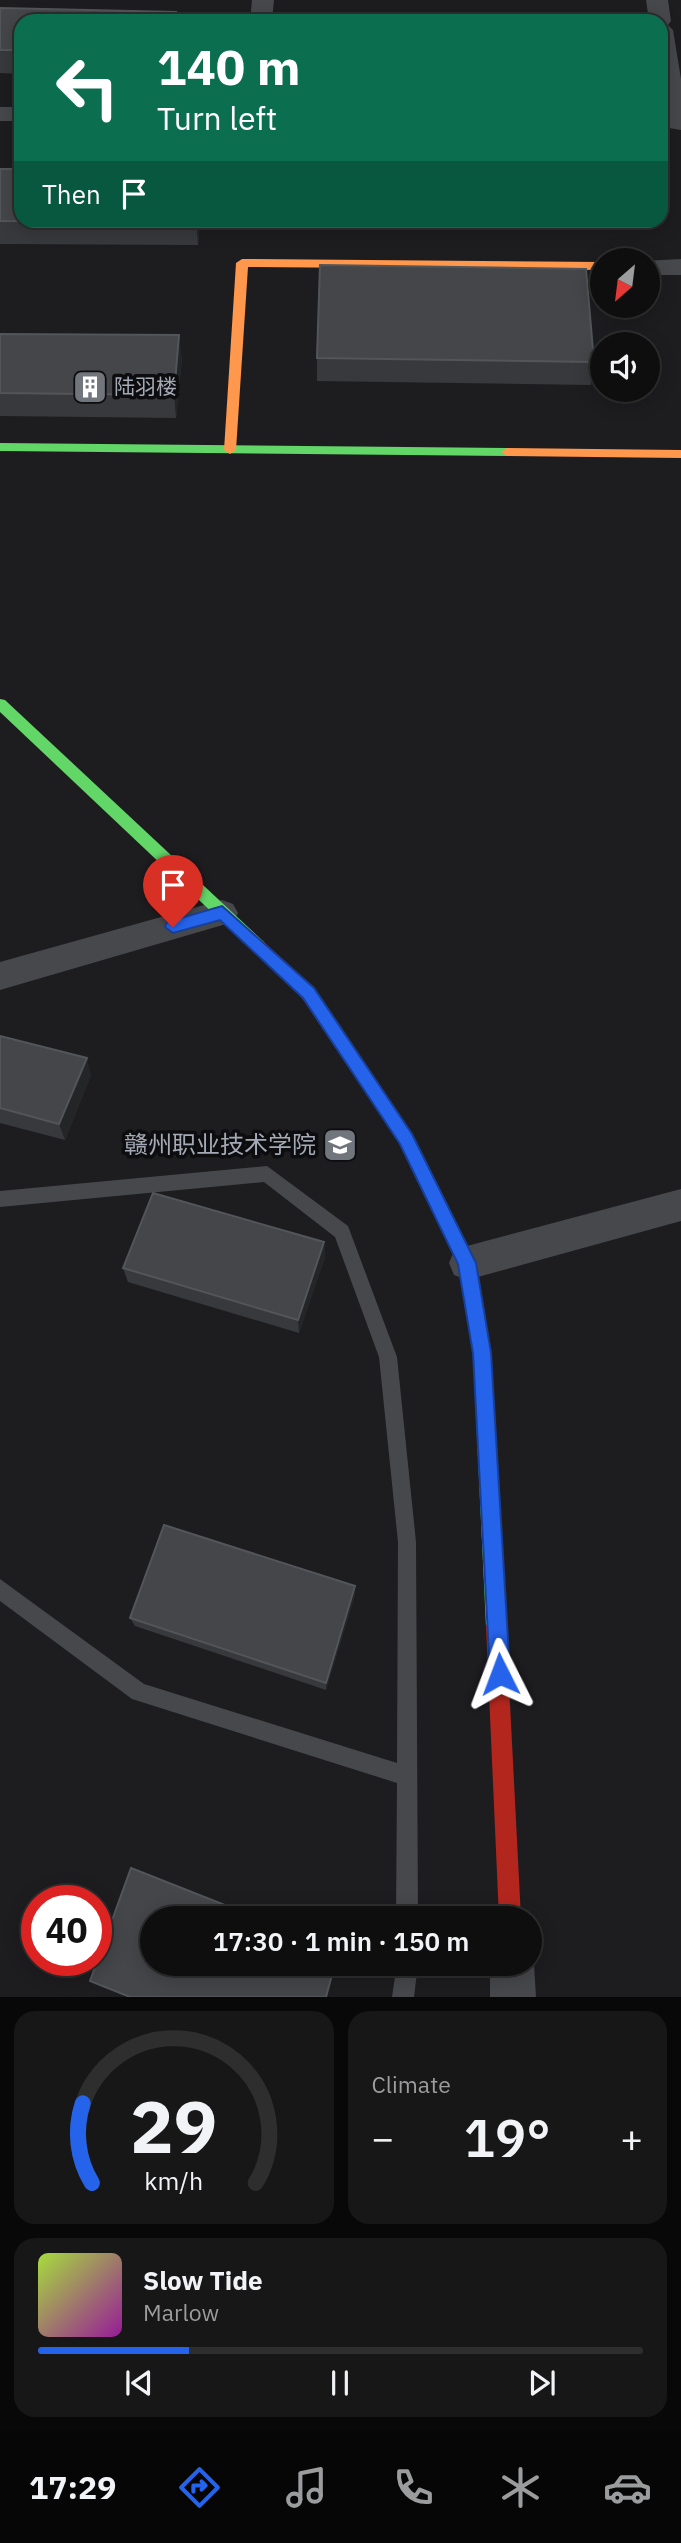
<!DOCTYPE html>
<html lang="en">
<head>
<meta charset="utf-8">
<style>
	body { margin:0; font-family:"IBM Plex Sans","Noto Sans SC",sans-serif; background:#171717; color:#f1f3f6; height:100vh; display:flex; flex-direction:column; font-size:26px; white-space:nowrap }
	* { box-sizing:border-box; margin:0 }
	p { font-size:23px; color:#9b9c9e }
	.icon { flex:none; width:38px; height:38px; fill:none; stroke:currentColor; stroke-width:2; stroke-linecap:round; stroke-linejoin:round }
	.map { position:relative; height:1997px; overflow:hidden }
	.details { display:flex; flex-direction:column; gap:14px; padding:14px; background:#080808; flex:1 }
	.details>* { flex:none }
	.guide { position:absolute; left:14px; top:14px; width:654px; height:214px; border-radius:21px; box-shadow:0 4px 18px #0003,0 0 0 2px #2e2e2e; background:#0b6e4f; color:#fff; overflow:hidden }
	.needle { width:46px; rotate:208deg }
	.buttons { position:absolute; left:590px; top:248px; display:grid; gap:14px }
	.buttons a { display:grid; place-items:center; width:70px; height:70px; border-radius:50%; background:#0e0e0e; box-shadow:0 4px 18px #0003,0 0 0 2px #2e2e2e; font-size:35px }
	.speed { position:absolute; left:21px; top:1885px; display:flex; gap:14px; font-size:35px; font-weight:700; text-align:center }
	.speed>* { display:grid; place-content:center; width:91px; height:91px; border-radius:50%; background:#0e0e0e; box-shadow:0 4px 18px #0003,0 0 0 2px #2e2e2e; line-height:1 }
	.speed .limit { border:10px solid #d22; background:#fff; color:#111 }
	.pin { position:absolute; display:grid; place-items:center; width:60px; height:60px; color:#fff; margin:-72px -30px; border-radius:50% 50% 50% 0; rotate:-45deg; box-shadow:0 0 7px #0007 }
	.pin .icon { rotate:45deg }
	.me { position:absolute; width:77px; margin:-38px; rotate:357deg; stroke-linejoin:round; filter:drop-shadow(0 0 5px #0008) }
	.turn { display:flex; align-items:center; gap:24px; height:147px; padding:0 28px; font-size:32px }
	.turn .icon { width:91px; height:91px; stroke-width:2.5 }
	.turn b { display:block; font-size:49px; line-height:60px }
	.then { display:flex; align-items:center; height:66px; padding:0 28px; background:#0003; gap:14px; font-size:26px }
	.big { font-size:52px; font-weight:600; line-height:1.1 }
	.details .widget { flex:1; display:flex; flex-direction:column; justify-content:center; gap:10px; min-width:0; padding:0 24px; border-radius:21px; background:#171717 }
	.details .dial { align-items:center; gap:0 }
	.dial svg { height:182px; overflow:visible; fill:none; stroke:#2e2e2e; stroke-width:7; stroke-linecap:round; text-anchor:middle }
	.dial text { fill:#f1f3f6; stroke:none }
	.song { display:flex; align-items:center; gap:21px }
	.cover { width:84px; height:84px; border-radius:10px; background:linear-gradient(135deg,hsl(80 70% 55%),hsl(300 70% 35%)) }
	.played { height:7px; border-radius:4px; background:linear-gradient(90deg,#2563eb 25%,#2e2e2e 25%) }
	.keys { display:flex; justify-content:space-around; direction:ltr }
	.heat { display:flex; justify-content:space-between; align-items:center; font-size:38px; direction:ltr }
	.details .tiles { flex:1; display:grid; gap:14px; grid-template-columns:1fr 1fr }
	.widget:last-child { grid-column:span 2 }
	.trip { position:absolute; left:140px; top:1906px; width:402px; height:70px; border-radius:35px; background:#0e0e0e; box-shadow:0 4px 18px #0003,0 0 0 2px #2e2e2e; font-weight:600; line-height:70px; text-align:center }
	.tab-bar { display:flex; height:112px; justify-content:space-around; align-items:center; background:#060606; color:#9b9c9e }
	.tab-bar .icon { width:49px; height:49px }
	.tab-bar .current { color:#2563eb }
	.tab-bar b { font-size:32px; color:#f1f3f6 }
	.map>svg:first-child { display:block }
</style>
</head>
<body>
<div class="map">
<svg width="681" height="1997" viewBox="0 0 681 1997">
	<rect width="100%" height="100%" fill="#131313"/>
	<path fill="#1d1d20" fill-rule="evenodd" d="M0 0H681V1997H0ZM21 21H662V220H21ZM602 261H648V306H602ZM602 345H648V390H602ZM37 1900H96V1960H37ZM152 1918H530V1964H152Z"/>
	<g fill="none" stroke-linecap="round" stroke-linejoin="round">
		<g fill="#47484c" fill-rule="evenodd">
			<polygon points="267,1166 348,1226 397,1357 416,1542 418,1918 396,1918 397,1783 132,1699 0,1601 0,1579 144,1684 397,1763 398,1542 379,1357 335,1237 264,1182 0,1207 0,1191"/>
			<polygon points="397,1964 418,1964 414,1997 392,1997"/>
		</g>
		<g fill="#47484c" fill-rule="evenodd">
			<polygon points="252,0 274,0 272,21 250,21"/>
			<path d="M646 0H668L671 21 668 25 673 30 681 79V130L669 128C655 107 662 47 662 21H649Z"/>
			<rect x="0" y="107" width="21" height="14"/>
			<polygon points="681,259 681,275 648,275 648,261 643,261"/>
			<polygon points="222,900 233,904 238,913 233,922 0,990 0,962"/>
			<polygon points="681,1189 681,1221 467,1280 454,1275 449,1263 454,1251 467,1246"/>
			<polygon points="530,1954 534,1964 536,1997 490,1997 490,1964 530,1964"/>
		</g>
		<g fill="#63d668" fill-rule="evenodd">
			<polygon points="0,443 507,448 513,452 507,456 0,451"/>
			<polygon points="0,699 5,700 264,942 267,947 264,952 254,952 0,712"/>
			<polygon points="450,1221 456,1223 476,1263 491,1353 506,1626 503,1633 496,1636 489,1633 486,1626 473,1353 459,1264 441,1229 444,1223"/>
		</g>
		<g fill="#ff974d" fill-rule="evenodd">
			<polygon points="242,259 602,262 602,270 248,267 236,450 230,454 224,450 236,263"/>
			<polygon points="507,448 681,450 681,458 507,456 501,452"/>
		</g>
		<g fill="#b3261e" fill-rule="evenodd">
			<polygon points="259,941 264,942 314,988 412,1134 459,1229 456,1235 450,1237 444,1235 400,1144 302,998 254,952 251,947 254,942"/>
			<polygon points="496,1616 503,1619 506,1626 521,1918 499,1918 486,1626 489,1619"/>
		</g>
	</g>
	<g fill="#38393c">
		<polygon points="0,8 21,21 21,74 0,73"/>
		<polygon points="0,169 200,220 198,245 0,244"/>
		<polygon points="0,334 182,358 176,418 0,416"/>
		<polygon points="317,358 594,362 591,385 317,381"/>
		<polygon points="0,1036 91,1075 65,1140 0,1123"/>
		<polygon points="324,1242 325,1257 299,1333 128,1282 123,1268"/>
		<polygon points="355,1586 355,1595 326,1690 135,1626 130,1618"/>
	</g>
	<g fill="#242526">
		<polygon points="196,220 200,220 198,245"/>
		<polygon points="179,335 182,358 176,418 174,395"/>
		<polygon points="87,1058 91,1075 65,1140 59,1124"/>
		<polygon points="324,1242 325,1257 299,1333 298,1320"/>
		<polygon points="355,1586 355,1595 326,1690 326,1683"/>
	</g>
	<g fill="#444649" stroke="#52555a" stroke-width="2">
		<polygon points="0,8 176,12 174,21 21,21 21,50 0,50"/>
		<polygon points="0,169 21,169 21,220 196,220 196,222 0,221"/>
		<polygon points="320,265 586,269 594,362 317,358"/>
		<polygon points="0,334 179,335 174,395 0,393"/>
		<polygon points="0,1036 87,1058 59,1124 0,1108"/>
		<polygon points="153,1193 324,1242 298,1320 123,1268"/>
		<polygon points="164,1525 355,1586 326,1683 130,1618"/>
		<polygon points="131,1868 258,1918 152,1918 152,1964 335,1964 326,1997 130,1997 90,1981"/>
	</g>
	<polygon fill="#2563eb" stroke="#184099" stroke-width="2" points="222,906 314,988 412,1134 476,1263 491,1353 510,1674 507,1681 500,1684 493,1681 490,1674 473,1353 458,1264 400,1144 303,998 220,920 173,933 165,927 167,922"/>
	<defs>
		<g id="building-square" transform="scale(1.75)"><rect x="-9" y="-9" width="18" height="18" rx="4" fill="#71757c" stroke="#0d0d0f"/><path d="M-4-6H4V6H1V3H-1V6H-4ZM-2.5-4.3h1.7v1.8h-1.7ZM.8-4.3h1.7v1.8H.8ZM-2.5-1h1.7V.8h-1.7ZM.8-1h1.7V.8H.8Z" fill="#fff"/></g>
		<g id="university-square" transform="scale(1.75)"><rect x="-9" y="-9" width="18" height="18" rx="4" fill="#71757c" stroke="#0d0d0f"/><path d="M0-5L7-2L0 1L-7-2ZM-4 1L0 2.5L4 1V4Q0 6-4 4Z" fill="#fff"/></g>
	</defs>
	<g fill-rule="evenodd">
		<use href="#building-square" x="90" y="387"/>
		<use href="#university-square" x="340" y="1145"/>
	</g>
	<g text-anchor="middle" stroke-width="7" stroke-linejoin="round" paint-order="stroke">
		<g font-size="21" fill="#a3aab5" stroke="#0d0d0f" text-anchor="start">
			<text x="114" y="394">陆羽楼</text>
		</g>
		<g font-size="24" fill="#a3aab5" stroke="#0d0d0f" text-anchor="end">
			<text x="316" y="1153">赣州职业技术学院</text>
		</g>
	</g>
</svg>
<div class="buttons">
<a><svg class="needle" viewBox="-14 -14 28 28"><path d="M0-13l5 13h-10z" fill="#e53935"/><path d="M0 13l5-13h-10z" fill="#9b9c9e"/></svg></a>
<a><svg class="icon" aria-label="sound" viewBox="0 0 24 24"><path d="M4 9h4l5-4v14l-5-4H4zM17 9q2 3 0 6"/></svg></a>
</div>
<div class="speed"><div class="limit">40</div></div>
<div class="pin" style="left:173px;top:927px;background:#d93025"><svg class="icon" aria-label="arrive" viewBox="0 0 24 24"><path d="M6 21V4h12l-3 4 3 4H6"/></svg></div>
<svg class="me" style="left:500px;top:1674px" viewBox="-20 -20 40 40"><path d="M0-17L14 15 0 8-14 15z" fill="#2563eb" stroke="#fff" stroke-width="4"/></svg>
<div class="trip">17:30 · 1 min · 150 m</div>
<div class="guide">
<div class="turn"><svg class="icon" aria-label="left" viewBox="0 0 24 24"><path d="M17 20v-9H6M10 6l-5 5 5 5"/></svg><div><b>140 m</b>Turn left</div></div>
<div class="then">Then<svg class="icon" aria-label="arrive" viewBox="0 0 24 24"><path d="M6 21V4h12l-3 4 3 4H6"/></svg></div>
</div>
</div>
<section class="details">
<div class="tiles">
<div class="widget dial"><svg viewBox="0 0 100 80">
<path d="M14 69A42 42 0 1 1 86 69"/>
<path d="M14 69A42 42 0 0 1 10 34" stroke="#2563eb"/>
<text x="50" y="56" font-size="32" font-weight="700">29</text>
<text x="50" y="72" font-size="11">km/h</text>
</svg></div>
<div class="widget"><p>Climate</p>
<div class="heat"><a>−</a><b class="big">19°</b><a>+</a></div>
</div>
<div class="widget">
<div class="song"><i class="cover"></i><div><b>Slow Tide</b><p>Marlow</p></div></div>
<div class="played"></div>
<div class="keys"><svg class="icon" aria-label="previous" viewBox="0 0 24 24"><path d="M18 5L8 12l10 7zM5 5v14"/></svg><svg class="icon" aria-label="pause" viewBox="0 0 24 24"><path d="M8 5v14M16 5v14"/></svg><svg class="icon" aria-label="next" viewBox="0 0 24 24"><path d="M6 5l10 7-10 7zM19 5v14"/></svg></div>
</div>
</div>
</section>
<nav class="tab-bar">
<b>17:29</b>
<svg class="icon current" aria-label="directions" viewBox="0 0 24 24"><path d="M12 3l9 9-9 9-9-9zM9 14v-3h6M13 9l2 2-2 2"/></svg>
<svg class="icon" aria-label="music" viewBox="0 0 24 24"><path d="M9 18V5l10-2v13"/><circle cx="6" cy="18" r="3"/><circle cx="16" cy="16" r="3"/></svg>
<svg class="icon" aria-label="phone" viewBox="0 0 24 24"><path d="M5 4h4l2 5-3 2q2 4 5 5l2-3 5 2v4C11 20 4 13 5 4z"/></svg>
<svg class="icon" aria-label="climate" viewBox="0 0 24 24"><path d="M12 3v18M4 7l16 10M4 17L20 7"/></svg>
<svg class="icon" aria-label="car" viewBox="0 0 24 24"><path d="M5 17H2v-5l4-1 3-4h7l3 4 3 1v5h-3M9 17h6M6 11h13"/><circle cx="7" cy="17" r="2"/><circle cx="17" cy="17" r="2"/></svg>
</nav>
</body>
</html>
